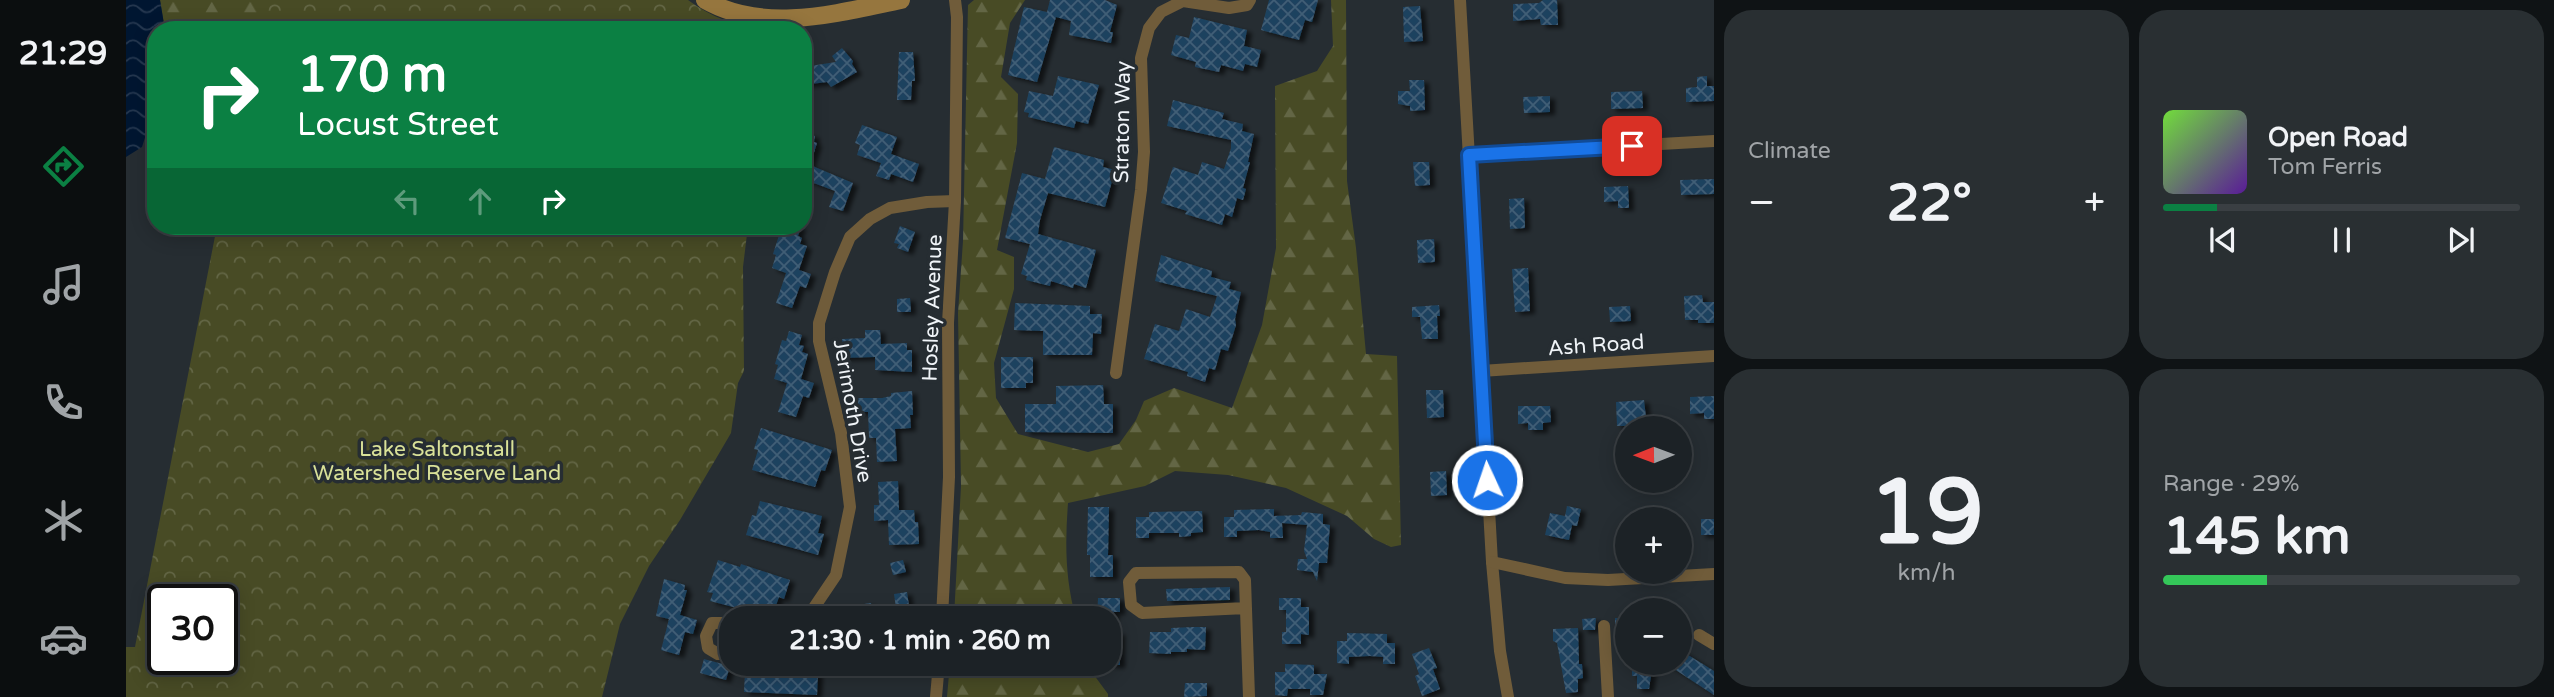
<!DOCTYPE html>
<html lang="en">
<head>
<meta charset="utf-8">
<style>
	body { margin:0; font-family:"Varela Round",sans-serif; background:#292f32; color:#f1f3f6; height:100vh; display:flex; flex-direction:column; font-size:26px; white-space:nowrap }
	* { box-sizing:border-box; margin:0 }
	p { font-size:23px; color:#a0a4a7 }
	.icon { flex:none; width:38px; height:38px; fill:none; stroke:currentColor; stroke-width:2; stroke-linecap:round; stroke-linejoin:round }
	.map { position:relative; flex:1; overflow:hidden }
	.side { display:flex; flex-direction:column; gap:10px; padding:10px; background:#0f1315; width:840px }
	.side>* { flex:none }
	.banner { position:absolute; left:21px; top:21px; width:665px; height:214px; border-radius:28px; box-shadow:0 4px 18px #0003,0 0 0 2px #3a3f43; background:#0b8043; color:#fff; overflow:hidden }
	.needle { width:46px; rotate:269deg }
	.fabs { position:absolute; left:1489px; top:416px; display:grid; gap:14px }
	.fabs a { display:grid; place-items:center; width:77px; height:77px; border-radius:50%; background:#1c2226; box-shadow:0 4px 18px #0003,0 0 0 2px #3a3f43; font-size:35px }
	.speed { position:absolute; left:21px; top:584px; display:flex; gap:14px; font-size:35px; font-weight:700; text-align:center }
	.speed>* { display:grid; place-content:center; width:91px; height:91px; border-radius:50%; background:#1c2226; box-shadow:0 4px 18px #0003,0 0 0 2px #3a3f43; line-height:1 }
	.speed .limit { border:4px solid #111; border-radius:10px; background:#fff; color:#111 }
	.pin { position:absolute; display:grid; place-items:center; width:60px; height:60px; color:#fff; margin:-30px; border-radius:14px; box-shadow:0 4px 10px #0006 }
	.me { position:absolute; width:77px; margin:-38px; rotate:357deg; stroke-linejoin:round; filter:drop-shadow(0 0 5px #0008) }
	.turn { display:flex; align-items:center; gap:24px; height:147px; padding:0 35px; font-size:32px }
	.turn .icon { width:91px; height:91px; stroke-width:2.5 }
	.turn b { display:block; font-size:49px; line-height:60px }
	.lanes { display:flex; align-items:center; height:66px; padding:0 35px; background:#0003; justify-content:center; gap:35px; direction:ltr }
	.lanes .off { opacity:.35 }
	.big { font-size:52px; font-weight:700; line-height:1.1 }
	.side .tile { flex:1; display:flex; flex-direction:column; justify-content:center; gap:10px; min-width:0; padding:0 24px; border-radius:28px; background:#292f32 }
	.side .dial { align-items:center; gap:0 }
	.dial b { font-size:91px; line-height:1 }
	.song { display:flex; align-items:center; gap:21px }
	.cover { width:84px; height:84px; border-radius:10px; background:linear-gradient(135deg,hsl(100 70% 55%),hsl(270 70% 35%)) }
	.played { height:7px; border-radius:4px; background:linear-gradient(90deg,#0b8043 15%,#3a3f43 15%) }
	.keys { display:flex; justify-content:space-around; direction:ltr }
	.heat { display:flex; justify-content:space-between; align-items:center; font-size:38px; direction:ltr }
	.charge { height:10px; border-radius:5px; background:linear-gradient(90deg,#34c759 29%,#3a3f43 0) }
	.side .tiles { flex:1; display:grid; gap:10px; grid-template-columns:repeat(2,1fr) }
	.trip { position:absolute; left:593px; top:606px; width:402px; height:70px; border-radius:28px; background:#1c2226; box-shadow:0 4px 18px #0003,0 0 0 2px #3a3f43; font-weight:700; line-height:70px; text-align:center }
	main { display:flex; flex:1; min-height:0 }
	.tabs { display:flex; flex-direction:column; width:126px; justify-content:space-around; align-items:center; background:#0b0e0f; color:#a0a4a7 }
	.tabs .icon { width:49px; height:49px }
	.tabs .current { color:#0b8043 }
	.tabs b { font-size:32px; color:#f1f3f6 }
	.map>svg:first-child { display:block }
</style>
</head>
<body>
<main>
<nav class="tabs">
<b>21:29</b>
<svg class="icon current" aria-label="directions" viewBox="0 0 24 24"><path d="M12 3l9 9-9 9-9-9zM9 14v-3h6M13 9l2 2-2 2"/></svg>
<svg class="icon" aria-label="music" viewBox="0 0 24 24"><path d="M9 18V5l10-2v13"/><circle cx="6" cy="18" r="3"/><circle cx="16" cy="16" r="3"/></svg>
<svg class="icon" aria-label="phone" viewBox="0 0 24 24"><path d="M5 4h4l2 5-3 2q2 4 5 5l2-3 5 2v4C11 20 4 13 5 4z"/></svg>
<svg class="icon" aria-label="climate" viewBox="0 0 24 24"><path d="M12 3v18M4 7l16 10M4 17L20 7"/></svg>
<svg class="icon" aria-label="car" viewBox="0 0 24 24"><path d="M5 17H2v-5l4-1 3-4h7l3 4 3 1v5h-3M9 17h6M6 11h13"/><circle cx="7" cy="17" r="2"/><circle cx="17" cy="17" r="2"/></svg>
</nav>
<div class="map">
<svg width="1588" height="697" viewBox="0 0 1588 697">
	<defs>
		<pattern id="forest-firs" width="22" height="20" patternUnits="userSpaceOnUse" patternTransform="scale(1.75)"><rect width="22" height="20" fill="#484b25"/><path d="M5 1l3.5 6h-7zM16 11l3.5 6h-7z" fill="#636645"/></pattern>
		<pattern id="park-crowns" width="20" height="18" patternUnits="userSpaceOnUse" patternTransform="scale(1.75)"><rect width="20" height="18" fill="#484b25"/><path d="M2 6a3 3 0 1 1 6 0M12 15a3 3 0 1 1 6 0" fill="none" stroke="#636645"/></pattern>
		<pattern id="water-waves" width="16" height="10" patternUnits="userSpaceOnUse" patternTransform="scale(1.75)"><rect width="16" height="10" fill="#001631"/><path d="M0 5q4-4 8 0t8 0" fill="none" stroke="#263850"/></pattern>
		<pattern id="building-cross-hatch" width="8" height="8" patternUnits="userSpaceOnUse" patternTransform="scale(1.75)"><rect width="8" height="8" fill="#1f425e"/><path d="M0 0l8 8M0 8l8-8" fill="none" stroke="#405e76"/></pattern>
		<filter id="shadow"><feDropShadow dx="5" dy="3" stdDeviation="2" flood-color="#0009"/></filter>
	</defs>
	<rect width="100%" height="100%" fill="#262d32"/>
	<g fill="url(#forest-firs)">
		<polygon points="34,0 481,0 546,30 39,30"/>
		<path d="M848 0H899L884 23 875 77 892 94 891 143 871 250 888 257V289L868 363 870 398 892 434 962 452 993 444 1010 420 1018 401 1048 388 1106 408 1136 325 1150 248 1149 86 1191 71 1207 46 1205 0H1220L1221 181 1230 248 1240 354 1271 356 1275 545 1265 547 1248 539 1221 516 1160 488 1102 475 1049 471 1019 486 942 503C939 542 939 580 950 618H828L835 486 832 313 837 241 842 5Z"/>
		<polygon points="824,663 963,663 965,671 982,694 982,697 821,697"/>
	</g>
	<g fill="url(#park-crowns)" fill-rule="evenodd">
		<path d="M135 0H562C592 22 623 31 661 27L660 30H129Z"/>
		<path d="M91 226H622L617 267 618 371 612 383 605 433 554 520 523 566 494 624 476 697H0V647H9ZM37 600H96V660H37Z"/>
	</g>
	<polygon fill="url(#water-waves)" points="0,0 34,0 39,30 30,30 30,103 16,147 0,157"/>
	<g fill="url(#building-cross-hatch)" filter="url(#shadow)">
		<polygon points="924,0 979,0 991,5 984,32 987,32 985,43 943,35 945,21 930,17 911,82 882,75 898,7 921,12"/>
		<polygon points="1143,0 1192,0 1186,22 1179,20 1173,40 1135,30"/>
		<polygon points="1417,0 1431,0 1432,25 1415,25 1414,19 1387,21 1387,4 1413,3"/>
		<polygon points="1294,6 1297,41 1278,42 1277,7"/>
		<polygon points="1068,17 1121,30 1118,46 1135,50 1131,67 1119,64 1117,71 1095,65 1093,72 1069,67 1070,62 1045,55 1050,35 1063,38"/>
		<polygon points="716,48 727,61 726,64 731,72 705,87 701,82 677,85 677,67 710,62 706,56"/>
		<polygon points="773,52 787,52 789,81 786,81 785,100 771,100"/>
		<polygon points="932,76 973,85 962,124 950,121 948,128 902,117 903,113 898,112 903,91 927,96"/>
		<polygon points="1581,76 1581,86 1588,86 1588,101 1560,102 1560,88 1571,87 1571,77"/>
		<polygon points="1283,80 1298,80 1299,110 1284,111 1284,106 1272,104 1272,91 1284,91"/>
		<polygon points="1516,91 1517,108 1485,109 1485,92"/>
		<polygon points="1424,96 1424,112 1398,113 1397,97"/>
		<polygon points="1047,100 1098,113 1096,119 1117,124 1116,131 1128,134 1122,162 1124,162 1117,188 1120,189 1117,200 1111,198 1106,217 1099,214 1096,225 1059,214 1061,211 1035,203 1047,167 1072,175 1076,162 1098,169 1105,148 1105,140 1041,126"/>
		<polygon points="736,125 771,137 765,154 793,164 787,182 765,174 763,180 750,176 755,163 731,155 734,145 729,143"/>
		<polygon points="677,132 689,136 688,142 691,143 684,165 727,183 717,211 703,207 709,191 677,179"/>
		<polygon points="928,147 978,160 977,167 989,170 979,207 922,193 914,220 912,234 970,250 960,288 948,284 947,288 925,281 924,286 900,280 901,276 895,274 904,244 879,238 896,173 919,179"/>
		<polygon points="1287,162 1303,162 1304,185 1289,186"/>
		<polygon points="1588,179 1588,194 1555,195 1554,180"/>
		<polygon points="1502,186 1503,208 1492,208 1492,201 1478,202 1478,187"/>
		<polygon points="1398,198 1399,228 1384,229 1383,199"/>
		<polygon points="660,226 675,226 672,236 676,238 674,244 681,246 673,270 685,274 680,288 674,286 666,308 650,303 660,273 646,268 650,255 647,254 654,232 658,233"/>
		<polygon points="774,226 789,232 782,252 771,248 773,244 768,243"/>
		<polygon points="1308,239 1309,262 1292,263 1291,240"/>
		<polygon points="1035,255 1086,271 1085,277 1105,282 1103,289 1115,292 1109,319 1110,325 1102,351 1095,349 1089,370 1083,368 1079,382 1061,376 1062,372 1018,359 1029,324 1053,331 1060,309 1084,317 1091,296 1029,281"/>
		<polygon points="1402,268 1404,311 1389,312 1386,269"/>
		<polygon points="1576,295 1577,302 1588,302 1588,323 1572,323 1572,320 1559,320 1558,296"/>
		<polygon points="784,298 785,312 771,312 771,299"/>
		<polygon points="889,303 964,306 964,314 976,314 975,334 967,333 966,355 917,355 917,331 888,330"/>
		<polygon points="1313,305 1314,316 1311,316 1312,339 1296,339 1294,317 1286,317 1286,307"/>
		<polygon points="1504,306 1505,321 1484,322 1483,307"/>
		<polygon points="739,330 754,330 755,344 781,343 781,350 786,350 786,372 749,370 749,357 716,358 716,339 739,338"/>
		<polygon points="663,331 676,335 673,345 678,346 676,352 682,354 675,379 688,383 683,398 677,396 670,417 652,412 661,383 648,379 652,365 649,364 656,340 660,341"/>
		<polygon points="875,357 907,357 907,383 900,383 900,388 875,388"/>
		<polygon points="977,385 978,404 987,404 987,433 899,432 899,404 930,404 930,386"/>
		<polygon points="1300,390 1317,390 1318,417 1301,418"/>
		<polygon points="786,391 787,415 784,415 785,428 769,429 771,461 751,462 750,438 743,438 742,412 731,412 731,398 756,398 765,396 765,393"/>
		<polygon points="1588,396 1588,419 1578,419 1578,413 1564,414 1564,397"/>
		<polygon points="1518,400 1521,426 1491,426 1490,402"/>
		<polygon points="1392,406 1424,406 1425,422 1417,423 1417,430 1402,430 1402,423 1392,424"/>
		<polygon points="635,428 706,450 699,471 695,470 689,487 626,470 632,450 628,449"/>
		<polygon points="1320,471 1321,495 1305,496 1304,472"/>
		<polygon points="772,481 773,510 788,510 789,522 792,522 793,544 763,545 762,520 748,521 748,505 753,505 752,482"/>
		<polygon points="634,501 696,516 692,533 698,534 692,555 620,535 626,515 630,516"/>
		<polygon points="1441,506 1455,509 1451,526 1446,525 1443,540 1419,535 1424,513 1439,516"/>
		<polygon points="962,507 983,507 982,555 987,555 987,577 964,577 964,555 961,555"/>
		<polygon points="1148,509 1148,516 1175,515 1176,512 1197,514 1197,524 1204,525 1201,563 1193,563 1191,581 1187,572 1171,570 1172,559 1181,559 1178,551 1181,525 1156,523 1157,538 1144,538 1144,532 1133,530 1111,531 1111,537 1098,537 1098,517 1108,517 1108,510"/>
		<polygon points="1076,511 1077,532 1065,533 1065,536 1053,537 1053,533 1023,533 1023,538 1010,538 1010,517 1023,517 1023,512"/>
		<rect x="1575" y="519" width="13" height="16"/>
		<polygon points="592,560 614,567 615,564 664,580 658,599 653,597 646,617 584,601 587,593 581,592"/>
		<polygon points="777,560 780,572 767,575 764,563"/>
		<polygon points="538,579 559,585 558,590 561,590 554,615 571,620 567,634 559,632 553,655 535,650 543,619 530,616"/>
		<polygon points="1104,587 1104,600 1041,601 1040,589"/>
		<polygon points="781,592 783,606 770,608 768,594"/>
		<polygon points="972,598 994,598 994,612 988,612 988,618 971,618"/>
		<polygon points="1153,598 1175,598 1175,607 1183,607 1183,635 1175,634 1175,644 1156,644 1156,632 1160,632 1160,610 1153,610"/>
		<polygon points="745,603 747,618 733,618 731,605"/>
		<polygon points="1470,618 1469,630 1457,630 1456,619"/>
		<rect x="1489" y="618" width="13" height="12"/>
		<polygon points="1067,627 1080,627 1079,650 1061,649 1061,652 1045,652 1045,654 1023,653 1024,632 1045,632 1045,628"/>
		<polygon points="1452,628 1453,664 1456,664 1457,678 1452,679 1452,692 1440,693 1431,643 1427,641 1427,629"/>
		<rect x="984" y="632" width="10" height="33"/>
		<polygon points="1221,633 1261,634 1261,643 1269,643 1269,664 1257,664 1257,657 1244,656 1223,657 1223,664 1211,663 1211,641 1221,641"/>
		<polygon points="1303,648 1311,668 1307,669 1314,689 1296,696 1289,676 1293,674 1286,654"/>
		<polygon points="1554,650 1588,671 1588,695 1539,663 1554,663"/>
		<polygon points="578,659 604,666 600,680 574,673"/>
		<polygon points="647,663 686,663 686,673 692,673 691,695 618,692 619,671 647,672"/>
		<polygon points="1506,663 1527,663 1523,689 1511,689 1511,676 1506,676"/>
		<polygon points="1159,664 1188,665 1188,674 1201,674 1197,695 1184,695 1184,689 1162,689 1161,696 1149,695 1149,672 1159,672"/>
		<polygon points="1059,683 1081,683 1081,696 1058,697"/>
	</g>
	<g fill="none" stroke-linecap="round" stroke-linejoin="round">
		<g stroke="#705c3a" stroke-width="12">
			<polyline points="1334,0 1366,562 1374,651 1382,697"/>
			<polyline points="1343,155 1588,141"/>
			<polyline points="1355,371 1588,356"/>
			<polyline points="990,373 1015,190 1018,152 1015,58 1023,28 1035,12 1057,1 1103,8 1121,5 1124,0"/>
			<polyline points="1366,562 1439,578 1482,580 1588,574"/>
			<polyline points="1120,608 1016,613 1005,605 1003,582 1010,573 1113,572 1119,580 1123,697"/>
			<polyline points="681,618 710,575 724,507 715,433 693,341 693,323 709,272 724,237 744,219 764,208 801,202 829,201"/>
			<polyline points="816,618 823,477 822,323 829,201 831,17 829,0"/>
			<polyline points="606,623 586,623 580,636 582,648 592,654 606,652"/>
			<polyline points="1478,626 1482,697"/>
			<polyline points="1573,635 1588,644"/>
			<polyline points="810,697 813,663"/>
		</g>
		<path stroke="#96763e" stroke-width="18" d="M579 0C638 34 712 13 775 0"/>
	</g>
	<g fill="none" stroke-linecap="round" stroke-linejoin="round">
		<g stroke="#114b97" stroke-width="18">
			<polyline id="route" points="1361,480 1343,155 1506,146"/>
		</g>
		<use href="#route" stroke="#1a73e8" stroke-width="12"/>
	</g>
	<g text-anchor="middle" stroke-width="7" stroke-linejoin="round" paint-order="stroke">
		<g font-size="21" fill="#f0f4f8" stroke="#262d32">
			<text transform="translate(996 122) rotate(-89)" y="7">Straton Way</text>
			<text transform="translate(806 308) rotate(-88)" y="7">Hosley Avenue</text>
			<text transform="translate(1470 345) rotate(-4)" y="7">Ash Road</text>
			<text transform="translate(727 411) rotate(80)" y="7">Jerimoth Drive</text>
		</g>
		<g font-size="21" fill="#d9e198" stroke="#262d32">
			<text x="311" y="456">Lake Saltonstall<tspan x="311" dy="24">Watershed Reserve Land</tspan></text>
		</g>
	</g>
</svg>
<div class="fabs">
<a><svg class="needle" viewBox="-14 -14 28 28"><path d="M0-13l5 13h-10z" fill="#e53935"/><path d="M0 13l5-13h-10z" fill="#a0a4a7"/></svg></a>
<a>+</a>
<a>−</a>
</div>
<div class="speed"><div class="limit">30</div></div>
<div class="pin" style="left:1506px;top:146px;background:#d93025"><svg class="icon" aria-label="arrive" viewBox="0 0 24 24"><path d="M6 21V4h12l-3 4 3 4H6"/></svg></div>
<svg class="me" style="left:1361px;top:480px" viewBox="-20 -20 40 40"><circle r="17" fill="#1a73e8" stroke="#fff" stroke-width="3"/><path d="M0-11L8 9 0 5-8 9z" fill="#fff"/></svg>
<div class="trip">21:30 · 1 min · 260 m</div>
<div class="banner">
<div class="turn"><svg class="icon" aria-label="right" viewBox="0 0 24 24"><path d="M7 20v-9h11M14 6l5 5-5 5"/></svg><div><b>170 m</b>Locust Street</div></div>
<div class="lanes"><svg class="icon off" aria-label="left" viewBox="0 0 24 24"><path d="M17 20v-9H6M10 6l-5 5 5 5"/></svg><svg class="icon off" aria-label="ahead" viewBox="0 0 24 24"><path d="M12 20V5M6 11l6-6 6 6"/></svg><svg class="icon" aria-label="right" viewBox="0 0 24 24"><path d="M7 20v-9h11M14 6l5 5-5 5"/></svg></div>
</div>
</div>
<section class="side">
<div class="tiles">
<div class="tile"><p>Climate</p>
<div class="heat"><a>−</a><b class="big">22°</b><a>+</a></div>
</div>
<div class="tile">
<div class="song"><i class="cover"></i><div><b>Open Road</b><p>Tom Ferris</p></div></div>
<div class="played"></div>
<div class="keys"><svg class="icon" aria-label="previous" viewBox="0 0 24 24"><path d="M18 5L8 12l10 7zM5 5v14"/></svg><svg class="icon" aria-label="pause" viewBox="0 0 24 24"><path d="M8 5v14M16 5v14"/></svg><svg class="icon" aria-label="next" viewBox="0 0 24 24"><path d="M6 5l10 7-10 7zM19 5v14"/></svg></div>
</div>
<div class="tile dial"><b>19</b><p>km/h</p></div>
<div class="tile"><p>Range · 29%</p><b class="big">145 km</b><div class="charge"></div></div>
</div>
</section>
</main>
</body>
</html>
